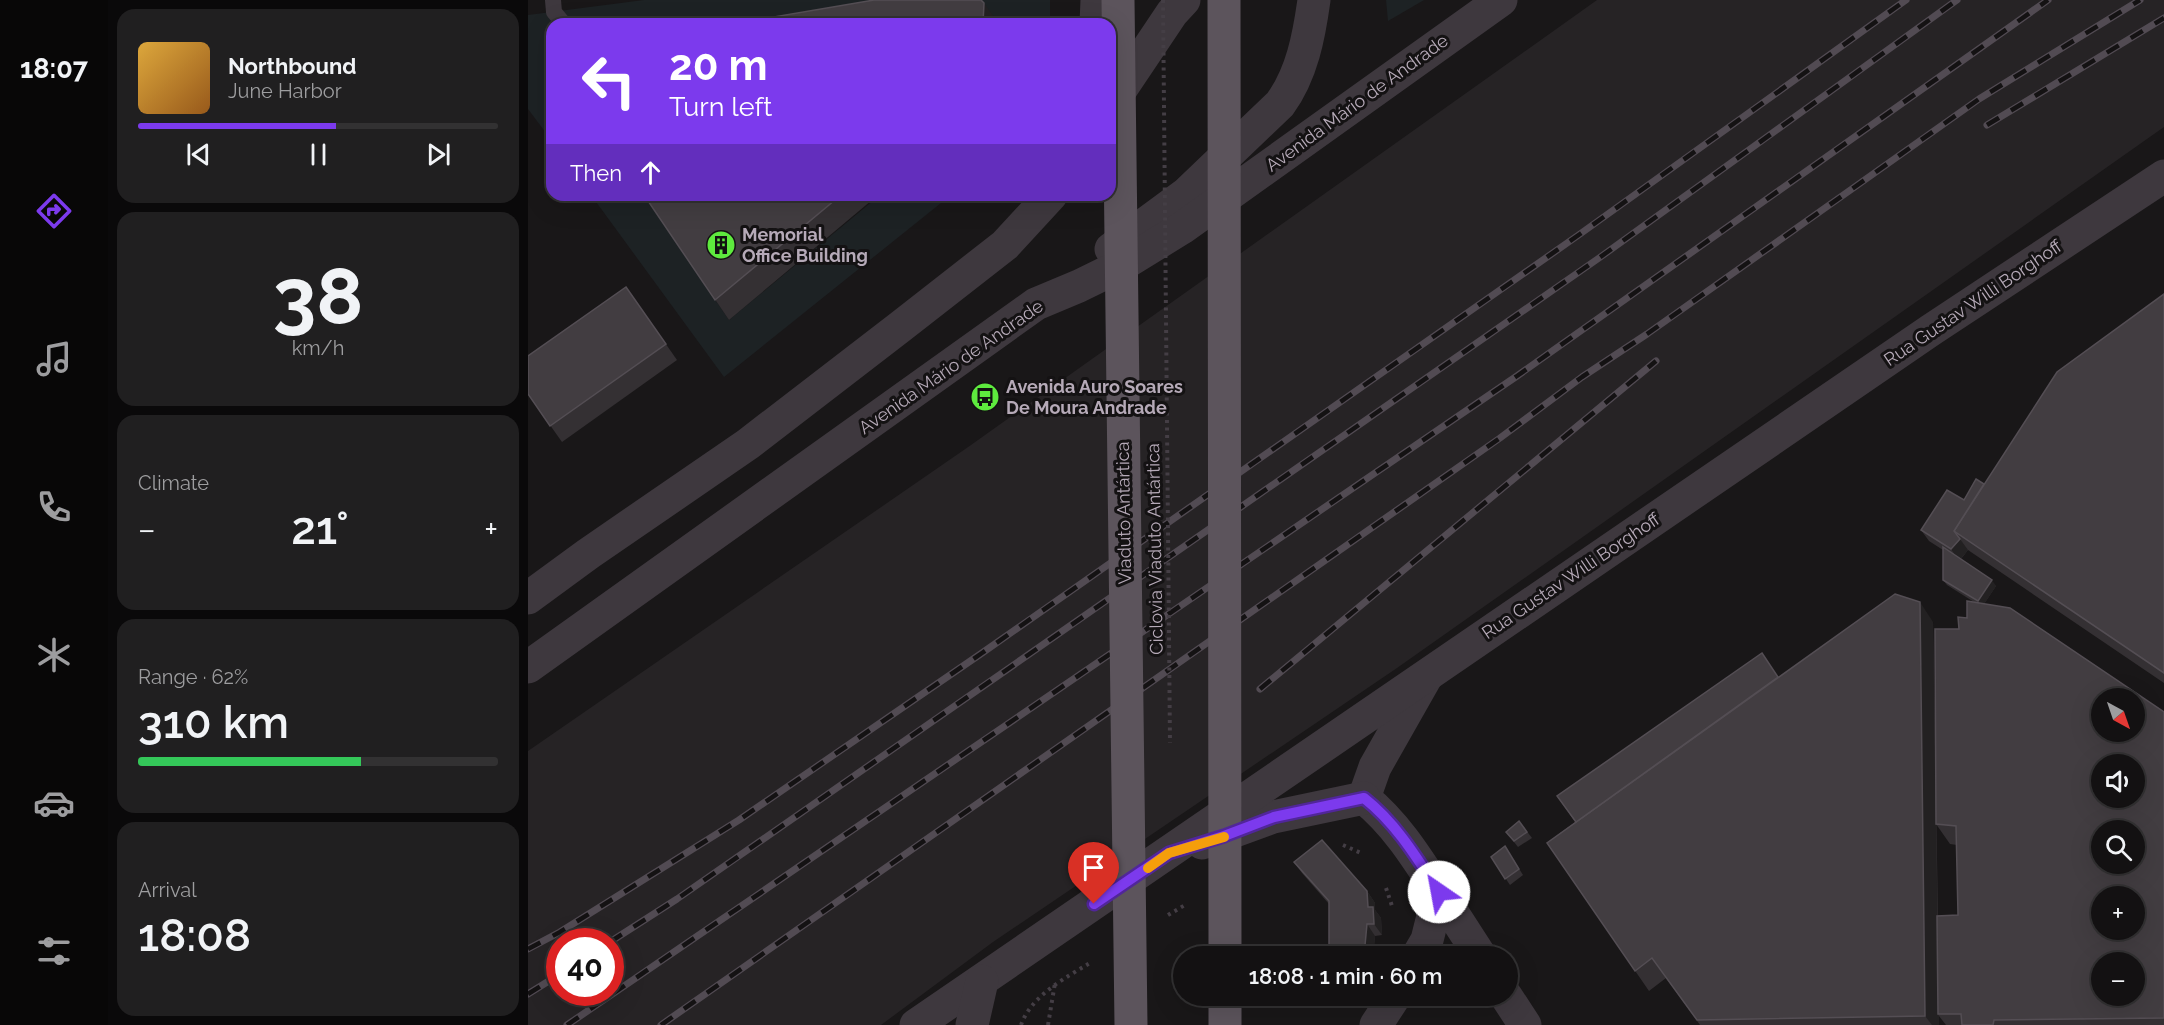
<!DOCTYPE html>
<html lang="en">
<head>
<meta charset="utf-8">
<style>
	body { margin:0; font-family:Raleway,sans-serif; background:#201f20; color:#f1f3f6; height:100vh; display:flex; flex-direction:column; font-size:22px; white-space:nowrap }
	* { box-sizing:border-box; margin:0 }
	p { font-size:20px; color:#9d9d9f }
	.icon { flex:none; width:33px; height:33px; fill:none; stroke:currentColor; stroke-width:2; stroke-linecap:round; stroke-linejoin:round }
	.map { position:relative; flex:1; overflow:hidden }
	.details { display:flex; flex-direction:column; gap:9px; padding:9px; background:#0a090a; width:420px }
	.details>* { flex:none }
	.top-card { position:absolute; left:18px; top:18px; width:570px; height:183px; border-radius:18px; box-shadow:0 6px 24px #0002,0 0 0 2px #323132; background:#7c3aed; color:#fff; overflow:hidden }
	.needle { width:39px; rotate:140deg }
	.buttons { position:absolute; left:1563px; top:688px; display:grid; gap:12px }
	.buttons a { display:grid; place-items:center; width:54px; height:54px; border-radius:50%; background:#131112; box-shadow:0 6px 24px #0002,0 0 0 2px #323132; font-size:30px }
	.speed { position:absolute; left:18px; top:928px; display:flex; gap:12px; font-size:30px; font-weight:700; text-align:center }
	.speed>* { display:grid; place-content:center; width:78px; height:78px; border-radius:50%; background:#131112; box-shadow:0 6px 24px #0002,0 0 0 2px #323132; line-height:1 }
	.speed .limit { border:9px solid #d22; background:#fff; color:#111 }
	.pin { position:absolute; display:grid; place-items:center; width:51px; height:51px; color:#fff; margin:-62px -26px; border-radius:50% 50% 50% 0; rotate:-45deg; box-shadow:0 0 6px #0007 }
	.pin .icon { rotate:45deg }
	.me { position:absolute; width:66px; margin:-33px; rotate:327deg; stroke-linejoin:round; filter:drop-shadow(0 0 4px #0008) }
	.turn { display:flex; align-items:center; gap:21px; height:126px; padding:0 24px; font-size:27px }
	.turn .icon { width:78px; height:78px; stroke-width:2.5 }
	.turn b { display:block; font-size:42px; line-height:51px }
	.then { display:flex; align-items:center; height:57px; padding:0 24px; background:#0003; gap:12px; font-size:22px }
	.big { font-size:45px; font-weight:600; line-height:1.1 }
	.details .tile { flex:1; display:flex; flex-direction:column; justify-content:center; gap:9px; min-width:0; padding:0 21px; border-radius:18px; background:#201f20 }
	.details .dial { align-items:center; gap:0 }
	.dial b { font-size:78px; line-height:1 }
	.song { display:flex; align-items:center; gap:18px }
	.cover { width:72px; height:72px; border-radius:9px; background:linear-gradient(135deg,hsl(40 70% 55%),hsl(30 70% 35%)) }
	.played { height:6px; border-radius:3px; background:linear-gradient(90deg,#7c3aed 55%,#323132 55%) }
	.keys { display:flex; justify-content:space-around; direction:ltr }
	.heat { display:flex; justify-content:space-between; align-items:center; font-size:33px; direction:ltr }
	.charge { height:9px; border-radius:4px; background:linear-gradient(90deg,#34c759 62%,#323132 0) }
	.trip { position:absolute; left:645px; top:946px; width:345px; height:60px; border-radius:30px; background:#131112; box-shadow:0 6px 24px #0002,0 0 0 2px #323132; font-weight:600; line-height:60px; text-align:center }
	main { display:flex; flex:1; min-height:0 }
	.dock { display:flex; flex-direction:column; width:108px; justify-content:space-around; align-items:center; background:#080707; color:#9d9d9f }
	.dock .icon { width:42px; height:42px }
	.dock .on { color:#7c3aed }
	.dock b { font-size:27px; color:#f1f3f6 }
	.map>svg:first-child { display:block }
</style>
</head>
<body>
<main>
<nav class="dock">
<b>18:07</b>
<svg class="icon on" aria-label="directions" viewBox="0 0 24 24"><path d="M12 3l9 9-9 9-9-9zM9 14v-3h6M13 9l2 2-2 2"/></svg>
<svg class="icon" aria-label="music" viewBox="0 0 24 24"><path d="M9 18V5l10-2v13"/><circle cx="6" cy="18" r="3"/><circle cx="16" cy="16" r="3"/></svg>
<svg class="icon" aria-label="phone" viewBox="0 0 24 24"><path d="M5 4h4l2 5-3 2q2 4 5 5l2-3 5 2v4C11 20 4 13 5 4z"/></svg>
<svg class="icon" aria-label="climate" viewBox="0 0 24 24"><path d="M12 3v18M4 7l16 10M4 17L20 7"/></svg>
<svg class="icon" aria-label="car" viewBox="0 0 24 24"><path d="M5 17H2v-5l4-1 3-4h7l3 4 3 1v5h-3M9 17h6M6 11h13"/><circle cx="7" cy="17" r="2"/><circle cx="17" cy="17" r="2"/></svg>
<svg class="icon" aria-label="filters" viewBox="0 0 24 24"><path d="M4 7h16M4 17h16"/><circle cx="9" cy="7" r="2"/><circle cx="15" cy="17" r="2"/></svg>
</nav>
<section class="details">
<div class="tile">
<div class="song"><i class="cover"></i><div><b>Northbound</b><p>June Harbor</p></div></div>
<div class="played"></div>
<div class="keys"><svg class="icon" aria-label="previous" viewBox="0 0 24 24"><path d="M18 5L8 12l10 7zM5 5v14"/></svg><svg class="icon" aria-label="pause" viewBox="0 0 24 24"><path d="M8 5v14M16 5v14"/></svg><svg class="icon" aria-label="next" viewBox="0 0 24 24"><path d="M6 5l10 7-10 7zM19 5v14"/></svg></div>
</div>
<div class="tile dial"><b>38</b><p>km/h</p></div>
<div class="tile"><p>Climate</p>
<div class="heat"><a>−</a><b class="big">21°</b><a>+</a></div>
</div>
<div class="tile"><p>Range · 62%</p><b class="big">310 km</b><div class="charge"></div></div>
<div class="tile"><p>Arrival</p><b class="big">18:08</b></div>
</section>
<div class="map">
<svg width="1636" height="1025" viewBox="0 0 1636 1025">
	<rect width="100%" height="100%" fill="#191718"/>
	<path fill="#262325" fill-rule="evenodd" d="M1069 0H1636V127L869 668 465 942 353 1025H0V751L443 445ZM32 942H82V993H32Z"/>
	<g fill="#1d2224">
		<polygon points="116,0 522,0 522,24 24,24 24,141 0,109 0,15"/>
		<polygon points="858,0 896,0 860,21"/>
		<polygon points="63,195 116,195 201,320 352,195 423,195 196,377"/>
	</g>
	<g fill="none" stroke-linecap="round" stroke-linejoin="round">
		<g stroke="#443e45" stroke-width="4" stroke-dasharray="3 4.5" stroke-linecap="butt">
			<polyline points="815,845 833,853"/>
			<polyline points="858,888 865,909"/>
			<polyline points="640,915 657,905"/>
			<path d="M493 1025C503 996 537 978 562 963"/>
			<polyline points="520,1025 527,983"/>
		</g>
		<polyline stroke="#3e383e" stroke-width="16" points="25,0 26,12 36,24"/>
		<g stroke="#3e383e" stroke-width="33">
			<polyline points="911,892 953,957"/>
			<polyline points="978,996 997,1025"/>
		</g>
		<g stroke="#3e383e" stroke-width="33">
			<polyline points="568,24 569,0"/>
			<polyline points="583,104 644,13 656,0"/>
			<path d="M583 249 659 193 752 104C774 74 781 36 786 0"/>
			<polyline points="0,598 60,554 220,444 372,327 477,245 523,195"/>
			<polyline points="0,667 508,304 551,286 594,265 654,228 973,0"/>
			<path d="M836 798C868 824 889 858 911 892L899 940 889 957"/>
			<polyline points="836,798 847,767 898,677"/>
			<polyline points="674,843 745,817 836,798"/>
			<polyline points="388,1025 1403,330 1636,176"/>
			<polyline points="444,1025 454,981"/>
			<polyline points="848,1025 867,996"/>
		</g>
		<polyline stroke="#5c545c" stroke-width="33" points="697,996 697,1025"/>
		<g stroke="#524b53" stroke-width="7">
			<g id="rail">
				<polyline points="1459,125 1636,18"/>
				<polyline points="732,689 1128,361"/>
				<polyline points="82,942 149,899 1071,258 1429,0"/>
				<polyline points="0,949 32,932 211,820 454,653 1052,234 1378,0"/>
				<polyline points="0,994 32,974"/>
				<polyline points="39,1025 989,376 1520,0"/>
				<polyline points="133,1025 972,438 1054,377 1119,334 1451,99 1612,0"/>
			</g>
		</g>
		<use href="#rail" stroke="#141213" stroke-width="4.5" stroke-dasharray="14" stroke-linecap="butt"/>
		<polyline stroke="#443e45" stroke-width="4" stroke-dasharray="3 4.5" stroke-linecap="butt" points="635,0 642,743"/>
		<g stroke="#5c545c" stroke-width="33">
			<polyline points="590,0 603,1025"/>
			<polyline points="696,0 697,957"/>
		</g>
	</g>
	<g fill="#343033">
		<polygon points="116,195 350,195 201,320"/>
		<polygon points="98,287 149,360 34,442 0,394"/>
		<polygon points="1636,294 1636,683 1440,550 1433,559 1468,586 1456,604 1636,712 1636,1025 1418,1025 1411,1016 1411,1025 1172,1025 1138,978 1121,991 1019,843 1047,822 1029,796 1250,677 1405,622 1410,916 1430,915 1429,845 1422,844 1408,824 1431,629 1439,618 1446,602 1419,585 1415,580 1415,550 1401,541 1393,530 1456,484"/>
		<polygon points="991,821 1004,838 990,847 978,832"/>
		<polygon points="977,846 995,875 982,885 963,857"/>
		<polygon points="766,862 839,891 847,903 847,910 853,918 854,935 847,936 845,957 803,957 801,954 801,904 774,873"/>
	</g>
	<g fill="#232122">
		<polygon points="456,3 470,23 470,24 455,24"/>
		<polygon points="1432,539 1440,550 1431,561 1423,549"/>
		<polygon points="1464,580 1468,586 1454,607 1450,601"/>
		<polygon points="1392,602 1405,622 1411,1014 1410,1014 1411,1016 1411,1025 1404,1025 1397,1016"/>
		<polygon points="839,891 847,903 847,910 853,918 854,935 846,924 840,907"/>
		<polygon points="839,924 847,936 845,957 836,957 836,956"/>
		<polygon points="819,996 829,996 819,1007 815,1001"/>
	</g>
	<g fill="#423d41" stroke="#544e54" stroke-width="1.5" fill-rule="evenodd">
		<polygon points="346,0 453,0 456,3 455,24 205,24"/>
		<polygon points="116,195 313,195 187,300"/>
		<polygon points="98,287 138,344 22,426 0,394 0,356"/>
		<polygon points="1636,294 1636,673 1426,531 1529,372"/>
		<polygon points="1448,479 1456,484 1426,531 1432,539 1423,549 1393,530 1419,490 1436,500"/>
		<polygon points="1415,547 1464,580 1450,601 1415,580"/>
		<polygon points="1367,594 1392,602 1397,1016 1169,1020 1124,958 1107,971 1019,843"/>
		<path d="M1439 601 1482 608 1636 712V1018L1466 1020 1465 1025H1434L1433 1014H1410L1409 916 1430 915 1428 826 1408 824 1407 629H1431L1430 617 1439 618ZM1574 699H1606V732H1574ZM1574 765H1606V798H1574ZM1574 831H1606V864H1574ZM1574 897H1606V930H1574ZM1574 963H1606V996H1574Z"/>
		<polygon points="1234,653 1250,677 1048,822 1029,796"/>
		<polygon points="991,821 999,832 986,841 978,832"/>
		<polygon points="794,840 839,891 840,907 845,907 846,924 839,924 836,956 801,954 801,901 766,862"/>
		<polygon points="977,846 991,869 977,879 963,857"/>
		<polygon points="811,996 819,996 815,1001"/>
	</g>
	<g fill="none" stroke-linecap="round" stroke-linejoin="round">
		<g stroke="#51269a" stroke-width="15">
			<path id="route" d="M566 904 641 853 696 836 746 817 836 798C868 823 889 858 911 892"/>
		</g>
		<use href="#route" stroke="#7c3aed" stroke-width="10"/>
		<polyline stroke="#f59e0b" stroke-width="10" points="620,868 641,853 696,837"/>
	</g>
	<defs>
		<g id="building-disc" transform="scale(1.5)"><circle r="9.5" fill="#5eea3e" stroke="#141213"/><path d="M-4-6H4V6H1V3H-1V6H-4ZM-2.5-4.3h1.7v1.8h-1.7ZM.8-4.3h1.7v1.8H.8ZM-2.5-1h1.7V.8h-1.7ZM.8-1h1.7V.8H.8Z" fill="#111"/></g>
		<g id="bus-disc" transform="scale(1.5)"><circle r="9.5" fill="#5eea3e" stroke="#141213"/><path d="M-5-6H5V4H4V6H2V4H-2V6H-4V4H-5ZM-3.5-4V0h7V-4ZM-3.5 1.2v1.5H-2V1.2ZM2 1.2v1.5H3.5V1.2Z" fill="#111"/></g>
	</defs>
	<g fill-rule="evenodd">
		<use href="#building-disc" x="193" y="245"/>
		<use href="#bus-disc" x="457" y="397"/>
	</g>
	<g text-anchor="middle" stroke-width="6" stroke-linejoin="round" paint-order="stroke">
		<g font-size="18" fill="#b6aab8" stroke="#141213">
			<text transform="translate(829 103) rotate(-36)" y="6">Avenida Mário de Andrade</text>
			<text transform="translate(1445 303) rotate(-34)" y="6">Rua Gustav Willi Borghoff</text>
			<text transform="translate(423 367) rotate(-35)" y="6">Avenida Mário de Andrade</text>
			<text transform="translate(596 513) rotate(-91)" y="6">Viaduto Antártica</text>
			<text transform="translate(627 549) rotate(-91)" y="6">Ciclovia Viaduto Antártica</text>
			<text transform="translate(1043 576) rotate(-34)" y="6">Rua Gustav Willi Borghoff</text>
		</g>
		<g font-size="18" font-weight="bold" fill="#b6aab8" stroke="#141213" text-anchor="start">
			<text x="214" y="241">Memorial<tspan x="214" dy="21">Office Building</tspan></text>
			<text x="478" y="393">Avenida Auro Soares<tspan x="478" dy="21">De Moura Andrade</tspan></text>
		</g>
	</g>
</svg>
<div class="buttons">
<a><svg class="needle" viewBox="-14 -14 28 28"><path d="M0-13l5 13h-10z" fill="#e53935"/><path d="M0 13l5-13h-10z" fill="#9d9d9f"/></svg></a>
<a><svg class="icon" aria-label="sound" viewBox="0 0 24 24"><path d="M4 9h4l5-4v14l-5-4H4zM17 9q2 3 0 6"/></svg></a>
<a><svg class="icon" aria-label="search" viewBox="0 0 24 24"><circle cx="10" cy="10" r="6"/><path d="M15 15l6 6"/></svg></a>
<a>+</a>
<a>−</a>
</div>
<div class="speed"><div class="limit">40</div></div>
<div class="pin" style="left:566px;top:904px;background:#d93025"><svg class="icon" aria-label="arrive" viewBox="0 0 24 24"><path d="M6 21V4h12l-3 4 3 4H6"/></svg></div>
<svg class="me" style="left:911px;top:892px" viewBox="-20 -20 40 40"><circle r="19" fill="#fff"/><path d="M0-13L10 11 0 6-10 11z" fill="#7c3aed"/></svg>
<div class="trip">18:08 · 1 min · 60 m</div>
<div class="top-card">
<div class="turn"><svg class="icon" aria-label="left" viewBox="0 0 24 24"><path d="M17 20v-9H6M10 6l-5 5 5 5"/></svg><div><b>20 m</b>Turn left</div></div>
<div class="then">Then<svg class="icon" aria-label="ahead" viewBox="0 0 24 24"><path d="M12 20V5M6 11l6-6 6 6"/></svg></div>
</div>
</div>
</main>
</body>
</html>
